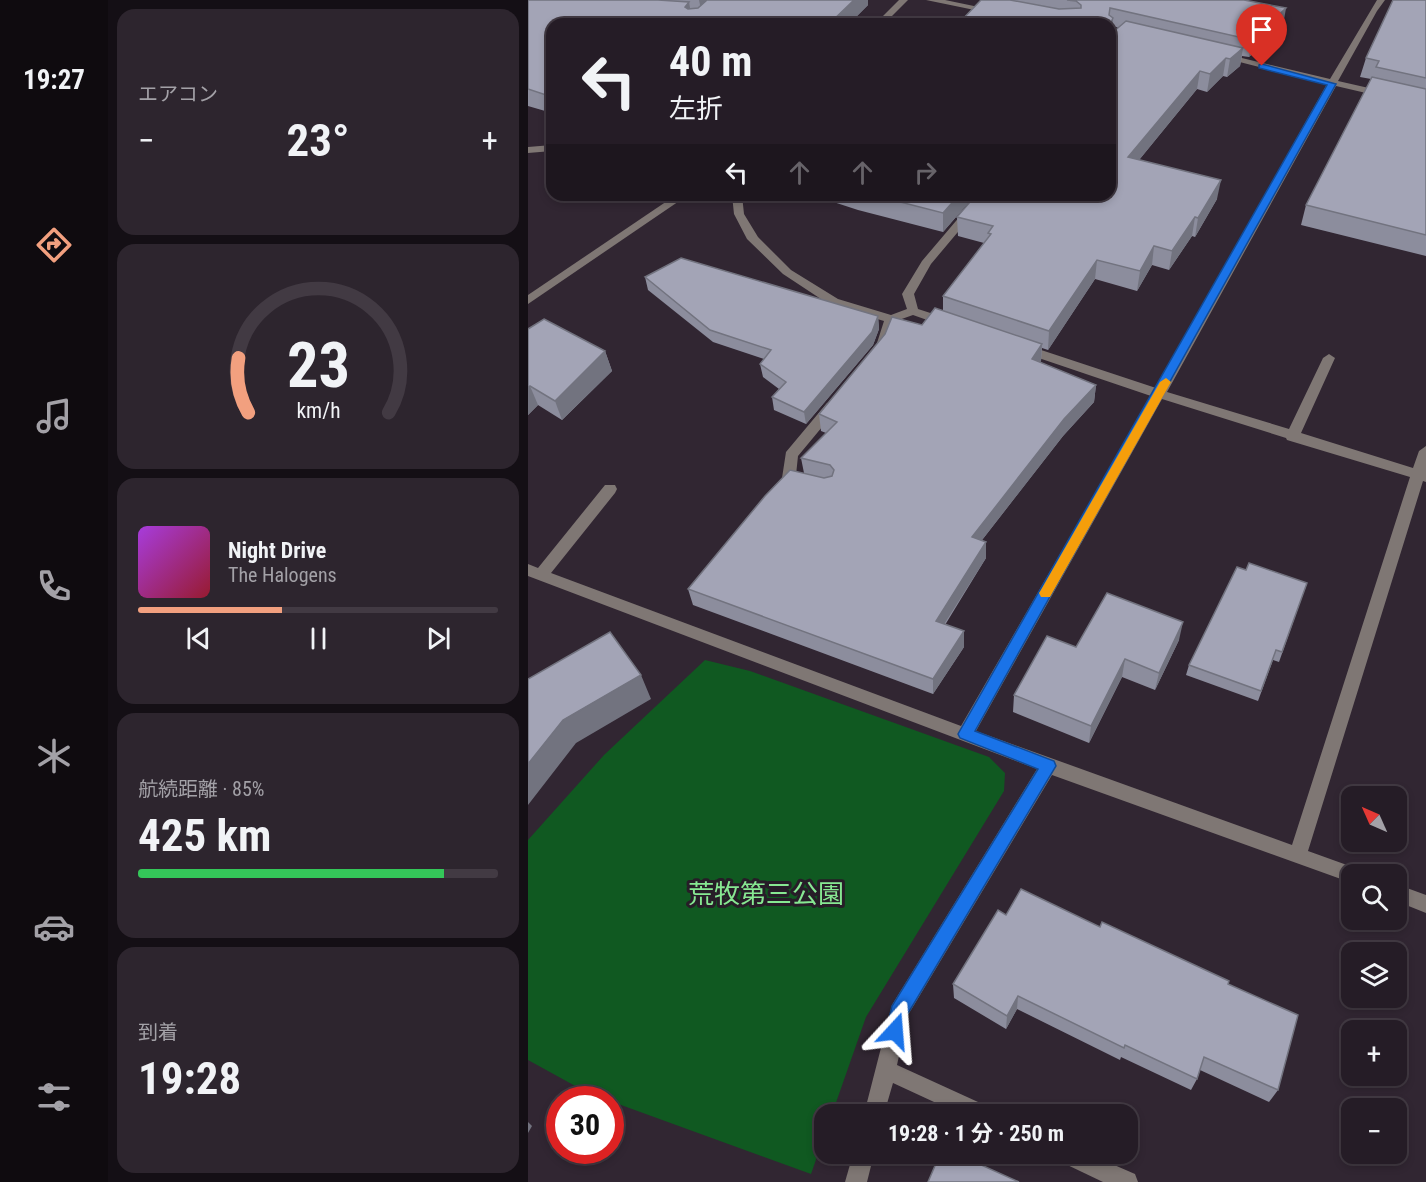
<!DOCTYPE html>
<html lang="ja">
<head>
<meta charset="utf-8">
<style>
	body { margin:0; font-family:"Roboto Condensed","Noto Sans JP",sans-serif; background:#2d252e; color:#f1f3f6; height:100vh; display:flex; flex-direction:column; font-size:22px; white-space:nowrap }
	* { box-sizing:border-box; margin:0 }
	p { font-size:20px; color:#a3a1a7 }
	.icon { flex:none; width:33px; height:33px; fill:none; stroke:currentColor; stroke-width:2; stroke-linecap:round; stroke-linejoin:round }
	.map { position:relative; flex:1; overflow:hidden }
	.side { display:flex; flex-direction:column; gap:9px; padding:9px; background:#140f15; width:420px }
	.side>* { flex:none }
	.hud { position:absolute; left:18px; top:18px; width:570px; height:183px; border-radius:18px; box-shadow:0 3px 9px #0003,0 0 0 2px #423a43; background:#251c26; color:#f1f3f6; overflow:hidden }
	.needle { width:39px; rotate:315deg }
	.tools { position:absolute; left:813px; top:786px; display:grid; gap:12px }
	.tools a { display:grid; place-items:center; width:66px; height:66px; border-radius:12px; background:#251c26; box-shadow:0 3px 9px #0003,0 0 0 2px #423a43; font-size:30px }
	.speed { position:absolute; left:18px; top:1086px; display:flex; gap:12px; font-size:30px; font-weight:700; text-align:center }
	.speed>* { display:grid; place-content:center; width:78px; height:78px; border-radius:50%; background:#251c26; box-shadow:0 3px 9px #0003,0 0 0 2px #423a43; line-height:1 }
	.speed .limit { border:9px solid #d22; background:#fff; color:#111 }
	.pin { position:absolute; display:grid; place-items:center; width:51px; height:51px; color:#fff; margin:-62px -26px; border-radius:50% 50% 50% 0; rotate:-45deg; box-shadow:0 0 6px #0007 }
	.pin .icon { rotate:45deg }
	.me { position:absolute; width:66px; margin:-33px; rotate:19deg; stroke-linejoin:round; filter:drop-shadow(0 0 4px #0008) }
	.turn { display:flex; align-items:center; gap:21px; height:126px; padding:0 24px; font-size:27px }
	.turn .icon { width:78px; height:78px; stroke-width:2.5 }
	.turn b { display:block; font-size:42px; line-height:51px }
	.lanes { display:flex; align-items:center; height:57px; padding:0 24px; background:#0003; justify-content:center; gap:30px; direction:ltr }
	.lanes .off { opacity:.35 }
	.big { font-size:45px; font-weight:700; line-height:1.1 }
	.side .card { flex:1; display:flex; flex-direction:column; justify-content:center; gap:9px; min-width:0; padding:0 21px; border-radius:18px; background:#2d252e }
	.side .dial { align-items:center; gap:0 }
	.dial svg { height:156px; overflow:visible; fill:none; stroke:#423a43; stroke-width:7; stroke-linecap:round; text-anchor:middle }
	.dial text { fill:#f1f3f6; stroke:none }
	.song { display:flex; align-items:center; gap:18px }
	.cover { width:72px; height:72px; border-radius:9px; background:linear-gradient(135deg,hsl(280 70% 55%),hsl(350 70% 35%)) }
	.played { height:6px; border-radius:3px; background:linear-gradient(90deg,#f2a07f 40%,#423a43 40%) }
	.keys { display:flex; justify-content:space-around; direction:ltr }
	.heat { display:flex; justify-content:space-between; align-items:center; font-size:33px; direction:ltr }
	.charge { height:9px; border-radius:4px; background:linear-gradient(90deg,#34c759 85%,#423a43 0) }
	.trip { position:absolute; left:286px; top:1104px; width:324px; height:60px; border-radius:18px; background:#251c26; box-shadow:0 3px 9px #0003,0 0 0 2px #423a43; font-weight:700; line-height:60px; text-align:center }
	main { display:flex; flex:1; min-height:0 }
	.menu { display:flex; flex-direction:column; width:108px; justify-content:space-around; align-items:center; background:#0f0b0f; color:#a3a1a7 }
	.menu .icon { width:42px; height:42px }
	.menu .current { color:#f2a07f }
	.menu b { font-size:27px; color:#f1f3f6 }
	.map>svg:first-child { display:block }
</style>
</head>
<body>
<main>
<nav class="menu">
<b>19:27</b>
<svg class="icon current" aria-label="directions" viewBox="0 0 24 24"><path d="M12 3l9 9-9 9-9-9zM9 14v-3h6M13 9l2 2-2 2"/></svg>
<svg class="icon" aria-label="music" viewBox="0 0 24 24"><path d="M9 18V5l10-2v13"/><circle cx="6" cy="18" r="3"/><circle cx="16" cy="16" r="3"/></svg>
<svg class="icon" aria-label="phone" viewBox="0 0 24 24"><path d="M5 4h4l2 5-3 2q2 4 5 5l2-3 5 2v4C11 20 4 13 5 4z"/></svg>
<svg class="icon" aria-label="climate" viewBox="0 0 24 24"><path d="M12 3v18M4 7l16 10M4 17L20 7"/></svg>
<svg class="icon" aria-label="car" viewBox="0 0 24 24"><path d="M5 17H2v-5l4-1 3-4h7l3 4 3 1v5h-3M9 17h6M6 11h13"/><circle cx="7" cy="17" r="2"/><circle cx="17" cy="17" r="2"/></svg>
<svg class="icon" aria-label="filters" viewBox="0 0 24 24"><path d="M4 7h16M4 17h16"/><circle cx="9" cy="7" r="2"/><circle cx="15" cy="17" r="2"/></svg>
</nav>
<section class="side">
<div class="card"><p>エアコン</p>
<div class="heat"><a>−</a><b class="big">23°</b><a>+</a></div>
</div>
<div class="card dial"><svg viewBox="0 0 100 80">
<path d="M14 69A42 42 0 1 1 86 69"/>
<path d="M14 69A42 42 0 0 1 9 41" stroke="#f2a07f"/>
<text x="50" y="56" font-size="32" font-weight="700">23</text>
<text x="50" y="72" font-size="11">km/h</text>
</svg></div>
<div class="card">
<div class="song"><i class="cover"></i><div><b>Night Drive</b><p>The Halogens</p></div></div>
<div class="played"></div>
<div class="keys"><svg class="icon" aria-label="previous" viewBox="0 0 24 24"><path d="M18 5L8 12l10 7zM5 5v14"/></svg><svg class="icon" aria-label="pause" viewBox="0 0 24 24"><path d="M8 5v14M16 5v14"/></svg><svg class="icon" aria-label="next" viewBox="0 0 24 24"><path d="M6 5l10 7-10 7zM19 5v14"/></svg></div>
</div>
<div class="card"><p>航続距離 · 85%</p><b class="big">425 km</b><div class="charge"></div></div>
<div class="card"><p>到着</p><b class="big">19:28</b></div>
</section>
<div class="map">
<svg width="898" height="1182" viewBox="0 0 898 1182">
	<rect width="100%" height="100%" fill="#312632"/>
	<polygon fill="#105921" points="177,660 222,671 461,757 477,773 476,791 338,1017 304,1114 297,1114 297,1134 283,1174 60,1093 0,1060 0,840 76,755"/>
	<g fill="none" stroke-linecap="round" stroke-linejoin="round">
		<g fill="#7f7774" fill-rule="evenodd">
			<polygon points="371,0 380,0 356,24 347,24"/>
			<polygon points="398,0 417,0 470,11 466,14"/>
			<path d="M849 0H857L849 11 810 81 898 101V107L808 86 639 392 761 429 795 358 801 354 807 358 773 433 885 468 891 451 898 446V482L895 481 780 851 830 869 833 874H824V883L524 775 380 1015 369 1065 461 1107 464 1114H432L365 1083 356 1114H336L364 1005 509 769 0 576V564L10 568 77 485H87L89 489 87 493 23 573 433 726 623 396 490 351 488 348 494 344 498 345 628 388 799 84 688 56 693 53 802 79ZM634 399 758 438 759 440 882 477 764 845 448 731Z"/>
			<polygon points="24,145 24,151 0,153 0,147"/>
			<polygon points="148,195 160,195 0,304 0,295"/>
			<polygon points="204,195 214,195 216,214 230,237 263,270 310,299 363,315 379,309 374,294 394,261 450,195 461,195 403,264 386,294 390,309 424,320 424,326 416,326 385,315 368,321 361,343 355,347 349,343 356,321 302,305 255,274 219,239 206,214"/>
			<polygon points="304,402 310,406 309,409 270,456 268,475 278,478 280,481 278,484 273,486 256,481 254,478 258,452 299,403"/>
			<polygon points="868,884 898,895 898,913 868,901"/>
			<polygon points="325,1154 346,1154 339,1182 317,1182"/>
			<polygon points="527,1154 561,1154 607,1174 610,1182 575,1182 531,1161"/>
		</g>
	</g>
	<g fill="#8c8d9d" fill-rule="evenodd">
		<polygon points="0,0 340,0 340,5 321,24 24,24 24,113 0,106"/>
		<path d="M453 0H716L755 26 721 57 714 56 712 66 699 77 695 76 679 92 669 89 611 160 689 199 667 237 664 236 641 270 624 265 609 291 567 279 520 350 514 348 513 361 512 362 568 385 566 402 535 436 454 540 458 558 417 625 436 631V647L405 694 165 605 160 589 276 473 273 458 298 433 293 431 291 414 394 325 415 311V296L456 243 430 236 429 217 582 195V24ZM585 26 591 28 584 33Z"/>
		<polygon points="898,0 898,256 773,225 778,205 843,79 832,77 838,58"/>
		<polygon points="284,195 447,195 415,232 330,210"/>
		<polygon points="117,277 350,316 351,329 345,345 278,424 246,410 244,397 251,389 235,377 232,364 236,359 185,342 120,290"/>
		<polygon points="0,329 77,351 84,371 34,420 10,405 0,415"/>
		<polygon points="718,570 779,583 751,662 745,660 730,701 658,675 661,665"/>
		<polygon points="651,640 627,690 594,677 561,743 485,712 486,695 548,647"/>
		<polygon points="478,915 572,927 700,984 750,1090 741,1102 672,1070 669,1079 663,1090 593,1057 592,1060 489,1009 478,1029 426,998 425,984"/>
	</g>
	<g fill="#72737f">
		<polygon points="171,0 183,0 173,10"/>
		<polygon points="326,0 340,0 340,5 321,24 301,24"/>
		<polygon points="161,2 164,19 157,7"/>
		<polygon points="758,8 755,26 721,57 724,40"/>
		<polygon points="585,18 584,36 582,38 581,24"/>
		<polygon points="715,48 712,66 699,77 702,59"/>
		<polygon points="698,58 695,76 679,92 682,74"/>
		<polygon points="672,71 669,89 598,176 600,157"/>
		<polygon points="693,180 689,199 667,237 670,218"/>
		<polygon points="431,195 447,195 415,232 415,213"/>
		<polygon points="667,217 664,236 641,270 644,251"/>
		<polygon points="626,246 624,265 609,291 612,271"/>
		<polygon points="569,260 567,279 520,350 521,331"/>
		<polygon points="350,316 351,329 345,345 278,424 276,412"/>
		<polygon points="514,344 513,361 503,376 504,359"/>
		<polygon points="77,351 84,371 34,420 27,401"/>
		<polygon points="568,385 566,402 535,436 444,553 444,537 536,419"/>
		<polygon points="2,386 10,405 0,415 0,388"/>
		<polygon points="458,542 458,558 408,637 408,621"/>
		<polygon points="655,622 651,640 627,690 631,673"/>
		<polygon points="436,631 436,647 405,694 405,679"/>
		<polygon points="597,659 594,677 561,743 563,726"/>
		<polygon points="113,675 123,699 48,743 0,805 0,764 35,720"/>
		<polygon points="490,996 489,1009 478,1029 479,1016"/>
		<polygon points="0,1122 4,1126 0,1133"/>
	</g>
	<g fill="#a3a4b6" stroke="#72737f" stroke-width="1.5">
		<polygon points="0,0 130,0 161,2 157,7 160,9 170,8 179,0 326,0 301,24 24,24 24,97 0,89"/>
		<polygon points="453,0 482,0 531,9 553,8 553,5 548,1 539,0 716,0 758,8 724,40 582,8 581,15 585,18 582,24 430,24"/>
		<polygon points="865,0 898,0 898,78 848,67 851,61 838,58"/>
		<polygon points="598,21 715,48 702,59 698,58 682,74 672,71 600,157 693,180 670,218 667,217 644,251 626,246 612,271 569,260 521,331 415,296 463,234 460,233 465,226 429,217 448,195 582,195 582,26 584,33"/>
		<polygon points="844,77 898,89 898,235 778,205"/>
		<polygon points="345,195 431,195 415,213"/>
		<polygon points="153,258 350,316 344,332 276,412 244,397 258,382 232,364 243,350 182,330 117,277"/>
		<polygon points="407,308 514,344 504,359 568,385 536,419 444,537 458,542 408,621 436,631 405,679 160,589 237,496 262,470 296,478 304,476 306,470 302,465 273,458 309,422 291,414 357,334 364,317 394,325"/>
		<polygon points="16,319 77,351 27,401 2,386 0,388 0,329"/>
		<polygon points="721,563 779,583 754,652 748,650 733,691 661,665 709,567 718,570"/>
		<polygon points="579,593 655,622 631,673 597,659 563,726 486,695 519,636 548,647"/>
		<polygon points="82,632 113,675 35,720 0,764 0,679"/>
		<polygon points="493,889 572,927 574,922 701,981 700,984 770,1015 750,1090 676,1057 669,1079 597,1045 596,1048 490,996 479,1016 425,984 470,910 478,915"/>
		<polygon points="412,1154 429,1154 491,1182 400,1182"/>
	</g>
	<polygon fill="#1a73e8" stroke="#114b97" stroke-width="1.5" points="734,64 808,84 447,731 526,761 528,766 379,1015 373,1038 367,1040 360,1038 358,1031 364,1006 510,769 432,738 430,734 799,85 731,68 731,65"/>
	<polygon fill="#f59e0b" points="638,378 643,382 522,597 513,597 511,593 513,590 632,382"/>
	<g text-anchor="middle" stroke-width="6" stroke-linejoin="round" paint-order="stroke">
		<g font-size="26" fill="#87e892" stroke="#271d28">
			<text x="238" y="903">荒牧第三公園</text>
		</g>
	</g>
</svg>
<div class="tools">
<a><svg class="needle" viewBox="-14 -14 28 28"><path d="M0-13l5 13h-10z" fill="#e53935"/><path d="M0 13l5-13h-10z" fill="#a3a1a7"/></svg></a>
<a><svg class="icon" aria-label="search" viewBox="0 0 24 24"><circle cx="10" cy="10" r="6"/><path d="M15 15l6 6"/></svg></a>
<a><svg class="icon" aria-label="layers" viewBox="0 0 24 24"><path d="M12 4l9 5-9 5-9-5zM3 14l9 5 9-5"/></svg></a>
<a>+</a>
<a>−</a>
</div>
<div class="speed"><div class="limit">30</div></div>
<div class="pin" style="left:734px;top:66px;background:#d93025"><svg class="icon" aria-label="arrive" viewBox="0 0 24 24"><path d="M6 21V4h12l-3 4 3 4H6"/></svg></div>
<svg class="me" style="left:367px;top:1031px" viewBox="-20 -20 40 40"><path d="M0-17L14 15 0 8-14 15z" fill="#1a73e8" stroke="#fff" stroke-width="4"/></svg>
<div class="trip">19:28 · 1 分 · 250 m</div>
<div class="hud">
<div class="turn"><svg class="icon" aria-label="left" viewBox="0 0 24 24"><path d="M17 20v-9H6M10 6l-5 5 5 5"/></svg><div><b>40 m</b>左折</div></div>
<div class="lanes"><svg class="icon" aria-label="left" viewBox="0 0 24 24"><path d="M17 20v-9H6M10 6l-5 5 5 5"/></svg><svg class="icon off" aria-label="ahead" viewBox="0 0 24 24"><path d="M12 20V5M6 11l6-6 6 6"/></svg><svg class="icon off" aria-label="ahead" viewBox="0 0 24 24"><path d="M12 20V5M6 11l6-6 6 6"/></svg><svg class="icon off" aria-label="right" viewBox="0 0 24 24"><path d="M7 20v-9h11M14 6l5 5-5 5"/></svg></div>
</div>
</div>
</main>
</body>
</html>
